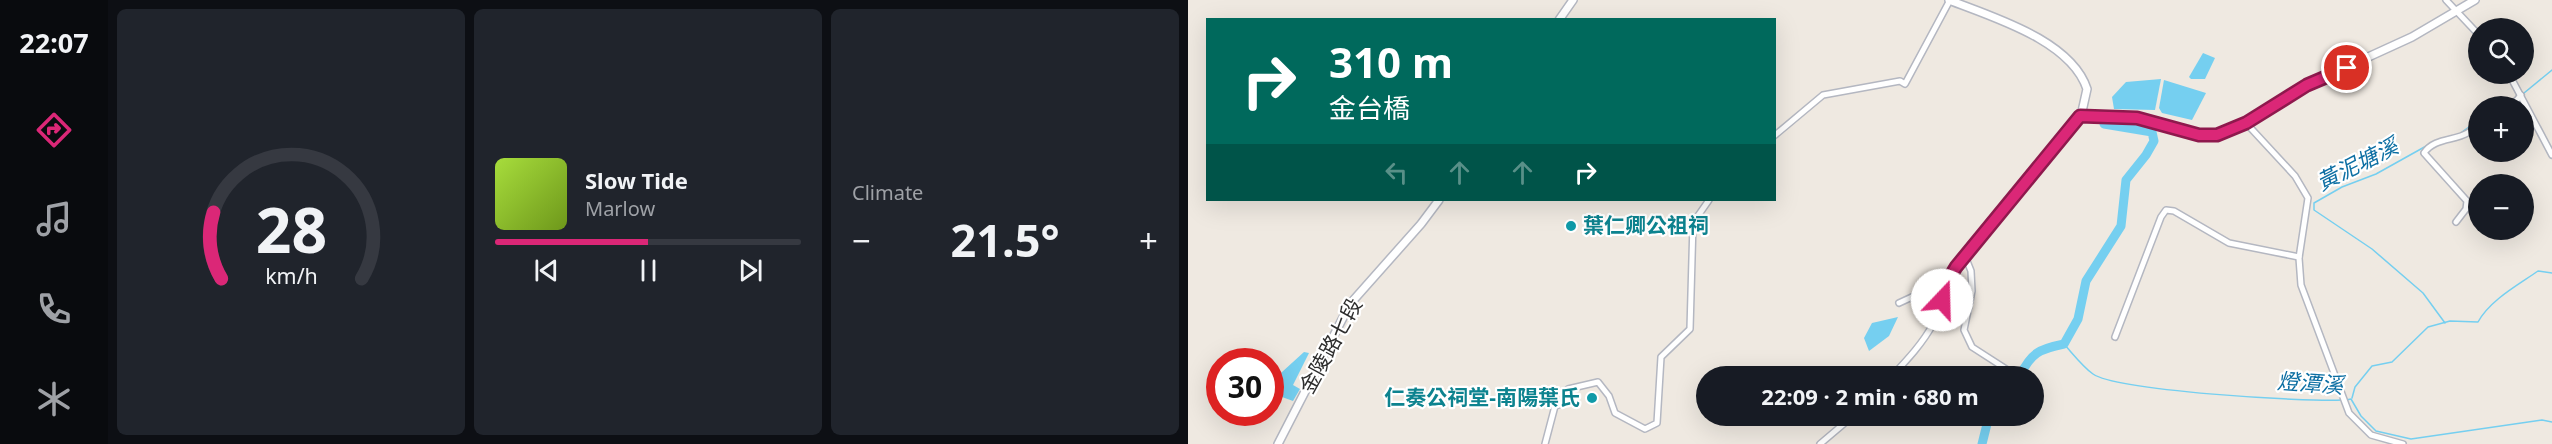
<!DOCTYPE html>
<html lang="en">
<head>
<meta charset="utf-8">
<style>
	body { margin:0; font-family:"Noto Sans","Noto Sans TC",sans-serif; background:#20242c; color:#f1f3f6; height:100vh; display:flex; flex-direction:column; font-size:22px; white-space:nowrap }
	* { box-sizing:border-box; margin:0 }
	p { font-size:20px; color:#9ea1a6 }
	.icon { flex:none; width:33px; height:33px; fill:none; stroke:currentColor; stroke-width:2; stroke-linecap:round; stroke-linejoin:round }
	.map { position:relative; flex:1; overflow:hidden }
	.sheet { display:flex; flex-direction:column; gap:9px; padding:9px; background:#0d0f14; width:1080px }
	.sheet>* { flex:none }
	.banner { position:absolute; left:18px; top:18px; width:570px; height:183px; border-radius:0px; box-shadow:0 6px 24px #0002; background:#00695c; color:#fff; overflow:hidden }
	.buttons { position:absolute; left:1280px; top:18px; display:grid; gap:12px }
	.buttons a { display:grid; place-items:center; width:66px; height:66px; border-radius:50%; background:#171b24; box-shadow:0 6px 24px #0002; font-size:30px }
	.speed { position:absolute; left:18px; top:348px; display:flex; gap:12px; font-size:30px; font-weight:700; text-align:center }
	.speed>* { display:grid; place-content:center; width:78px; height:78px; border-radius:50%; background:#171b24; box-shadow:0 6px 24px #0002; line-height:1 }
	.speed .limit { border:9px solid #d22; background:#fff; color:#111 }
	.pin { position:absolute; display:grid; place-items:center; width:51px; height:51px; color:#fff; margin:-26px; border:3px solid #fff; border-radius:50%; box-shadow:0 2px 6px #0007 }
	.me { position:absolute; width:66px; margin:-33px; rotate:21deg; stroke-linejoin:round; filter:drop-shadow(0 0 4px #0008) }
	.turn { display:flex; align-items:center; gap:21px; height:126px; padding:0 24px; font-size:27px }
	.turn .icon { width:78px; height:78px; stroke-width:2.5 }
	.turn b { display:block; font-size:42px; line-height:51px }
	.lanes { display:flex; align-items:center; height:57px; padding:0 24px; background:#0003; justify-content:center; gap:30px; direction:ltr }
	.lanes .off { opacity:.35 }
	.big { font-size:45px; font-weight:700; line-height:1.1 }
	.sheet .card { flex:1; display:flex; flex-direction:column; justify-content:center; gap:9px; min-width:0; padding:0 21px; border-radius:9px; background:#20242c }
	.sheet .dial { align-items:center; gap:0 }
	.dial svg { height:156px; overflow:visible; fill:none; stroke:#363941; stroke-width:7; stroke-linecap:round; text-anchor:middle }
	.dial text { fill:#f1f3f6; stroke:none }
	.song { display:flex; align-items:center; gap:18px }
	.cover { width:72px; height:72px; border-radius:9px; background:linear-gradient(135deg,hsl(80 70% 55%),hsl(80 70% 35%)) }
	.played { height:6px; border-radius:3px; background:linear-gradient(90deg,#db2777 50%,#363941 50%) }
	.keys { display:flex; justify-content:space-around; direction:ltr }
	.heat { display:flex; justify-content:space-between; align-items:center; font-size:33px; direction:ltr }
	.sheet .tiles { flex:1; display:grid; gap:9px; grid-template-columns:repeat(3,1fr) }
	.trip { position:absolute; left:508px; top:366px; width:348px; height:60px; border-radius:30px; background:#171b24; box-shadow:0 6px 24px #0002; font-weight:700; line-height:60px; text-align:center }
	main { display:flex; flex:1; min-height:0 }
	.tab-bar { display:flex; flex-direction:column; width:108px; justify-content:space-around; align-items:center; background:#090b0e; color:#9ea1a6 }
	.tab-bar .icon { width:42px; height:42px }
	.tab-bar .active { color:#db2777 }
	.tab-bar b { font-size:27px; color:#f1f3f6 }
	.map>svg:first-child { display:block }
</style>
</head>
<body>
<main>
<nav class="tab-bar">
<b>22:07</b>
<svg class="icon active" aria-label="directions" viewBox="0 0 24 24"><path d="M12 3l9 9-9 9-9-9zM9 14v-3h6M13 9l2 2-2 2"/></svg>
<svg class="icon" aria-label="music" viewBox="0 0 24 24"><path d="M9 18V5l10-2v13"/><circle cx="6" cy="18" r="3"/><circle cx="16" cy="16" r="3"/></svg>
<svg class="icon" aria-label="phone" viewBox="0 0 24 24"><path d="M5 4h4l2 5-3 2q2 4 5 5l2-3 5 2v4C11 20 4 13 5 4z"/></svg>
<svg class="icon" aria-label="climate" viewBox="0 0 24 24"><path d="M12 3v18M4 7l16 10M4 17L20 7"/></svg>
</nav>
<section class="sheet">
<div class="tiles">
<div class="card dial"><svg viewBox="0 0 100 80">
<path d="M14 69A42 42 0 1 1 86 69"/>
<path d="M14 69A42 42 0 0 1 10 35" stroke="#db2777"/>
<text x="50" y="56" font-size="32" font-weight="700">28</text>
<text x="50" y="72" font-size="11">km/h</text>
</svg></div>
<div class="card">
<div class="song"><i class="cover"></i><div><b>Slow Tide</b><p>Marlow</p></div></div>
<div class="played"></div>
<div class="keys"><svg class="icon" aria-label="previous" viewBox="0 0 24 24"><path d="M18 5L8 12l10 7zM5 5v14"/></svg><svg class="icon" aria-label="pause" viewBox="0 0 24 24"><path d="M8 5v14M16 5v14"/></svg><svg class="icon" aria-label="next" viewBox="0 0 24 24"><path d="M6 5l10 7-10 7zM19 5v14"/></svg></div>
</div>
<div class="card"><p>Climate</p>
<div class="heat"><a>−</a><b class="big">21.5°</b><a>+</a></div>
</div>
</div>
</section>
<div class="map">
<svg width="1364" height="444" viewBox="0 0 1364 444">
	<rect width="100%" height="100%" fill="#efe9e1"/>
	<g fill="#75cff0">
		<polygon points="1015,53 1027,58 1017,79 1003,79 1001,77"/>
		<polygon points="973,79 967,110 926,109 924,97 938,82"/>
		<polygon points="976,80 1018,93 1004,120 974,113 971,108"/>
		<polygon points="710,317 701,336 681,351 676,338 684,323"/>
		<polygon points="116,352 121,353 105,385 112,389 105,401 94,397 83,400 83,382"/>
	</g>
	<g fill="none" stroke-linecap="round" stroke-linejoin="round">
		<g stroke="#75cff0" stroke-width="1.5">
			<polyline points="1336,93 1364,70"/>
			<polyline points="1319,106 1325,105"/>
			<polyline points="1274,132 1285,124"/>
			<polyline points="1240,145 1188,174 1154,187 1126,203 1126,210 1184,249 1235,293 1257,323"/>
			<path d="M876 344C885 354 895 367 905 374 930 391 1117 402 1154 400"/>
			<path d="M1164 398 1167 387 1184 366 1204 362 1240 327 1262 321 1290 322C1302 300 1330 285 1350 271L1364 273"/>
			<polyline points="1158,400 1163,399 1173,416 1188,431 1223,439 1354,420 1364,422"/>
		</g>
		<g stroke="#75cff0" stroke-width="9">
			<path d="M832 376C843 353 851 349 876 344L890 319 898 281 933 226 938 180 958 155 966 141 964 132 916 124"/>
			<polyline points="794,444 801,416"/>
		</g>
		<g stroke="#b4b7c1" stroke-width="8">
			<g id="minor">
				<polyline points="1258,0 1290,34"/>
				<polyline points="1321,74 1364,155"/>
				<polyline points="1311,106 1328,101 1333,95"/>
				<polyline points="1058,123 1107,176 1120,198 1111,258 1113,285 1161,413 1183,435 1215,444"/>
				<polyline points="586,136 635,95 712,81 717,84 762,0"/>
				<path d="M1268 222 1278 209 1279 201 1236 153C1250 132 1283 146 1290 118"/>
				<polyline points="777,256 783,271 784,291 776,330 784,347 829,376"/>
				<polyline points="711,303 724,297 757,290"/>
				<polyline points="927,337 973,217 978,210 986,211 1041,243 1111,257"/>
				<path d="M704 376C719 360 735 343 745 324 755 305 757 285 768 267L893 116"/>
				<polyline points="357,444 367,406 378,403 380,389 410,382 421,396 427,413 457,429 469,423 473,357 502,329 505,223 521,200"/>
				<polyline points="632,444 665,416"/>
			</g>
		</g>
		<g stroke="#b4b7c1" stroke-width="10">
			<g id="tertiary">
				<path d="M761 0C804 17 883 40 899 89L893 116 949 119 1011 135H1029L1058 123 1119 85 1224 37 1287 0"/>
				<polyline points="371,20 385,0"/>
				<polyline points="90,444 162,304 233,224 251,200"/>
			</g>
		</g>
		<use href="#minor" stroke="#fff" stroke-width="5"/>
		<use href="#tertiary" stroke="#fff" stroke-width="7"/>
	</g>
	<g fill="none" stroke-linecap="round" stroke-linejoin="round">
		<g stroke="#8e194d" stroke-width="15">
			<polyline id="route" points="754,300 759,282 768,267 892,116 949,118 1011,135 1029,135 1058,123 1119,85 1159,68"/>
		</g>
		<use href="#route" stroke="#db2777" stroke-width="10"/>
	</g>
	<g fill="#0f9aa8" stroke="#fff" stroke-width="2">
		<circle cx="383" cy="226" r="6"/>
		<circle cx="404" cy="398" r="6"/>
	</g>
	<g text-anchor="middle" stroke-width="4.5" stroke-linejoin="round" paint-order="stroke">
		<g font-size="21" font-weight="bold" fill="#0d838f" stroke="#fff" text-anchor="start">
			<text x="395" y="233">葉仁卿公祖祠</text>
			<text x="392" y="405" text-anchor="end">仁奏公祠堂-南陽葉氏</text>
		</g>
		<g font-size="21" fill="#2e2e2e" stroke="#fff">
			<text transform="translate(143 346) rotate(-61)" y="7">金陵路七段</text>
		</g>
		<g font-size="22" font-style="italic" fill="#0d6fa3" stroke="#fff">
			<text transform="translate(1169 164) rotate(-27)" y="8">黃泥塘溪</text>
			<text transform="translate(1122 383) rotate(4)" y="8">燈潭溪</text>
		</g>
	</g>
</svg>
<div class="buttons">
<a><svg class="icon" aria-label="search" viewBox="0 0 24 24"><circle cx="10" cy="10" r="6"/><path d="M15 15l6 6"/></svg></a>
<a>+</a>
<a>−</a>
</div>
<div class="speed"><div class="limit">30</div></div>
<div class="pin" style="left:1159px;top:68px;background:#d93025"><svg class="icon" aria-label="arrive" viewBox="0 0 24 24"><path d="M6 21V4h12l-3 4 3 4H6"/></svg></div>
<svg class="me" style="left:754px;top:300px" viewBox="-20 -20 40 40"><circle r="19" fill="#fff"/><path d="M0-13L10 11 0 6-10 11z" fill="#db2777"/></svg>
<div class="trip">22:09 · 2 min · 680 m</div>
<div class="banner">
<div class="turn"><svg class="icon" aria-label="right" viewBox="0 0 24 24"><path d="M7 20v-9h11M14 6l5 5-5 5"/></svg><div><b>310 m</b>金台橋</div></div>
<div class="lanes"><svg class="icon off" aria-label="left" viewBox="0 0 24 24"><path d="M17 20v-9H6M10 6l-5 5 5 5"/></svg><svg class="icon off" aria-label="ahead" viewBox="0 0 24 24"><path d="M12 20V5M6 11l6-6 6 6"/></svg><svg class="icon off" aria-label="ahead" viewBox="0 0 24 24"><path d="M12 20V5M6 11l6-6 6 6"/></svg><svg class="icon" aria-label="right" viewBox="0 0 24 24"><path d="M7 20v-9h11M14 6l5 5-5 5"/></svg></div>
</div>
</div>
</main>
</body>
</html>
